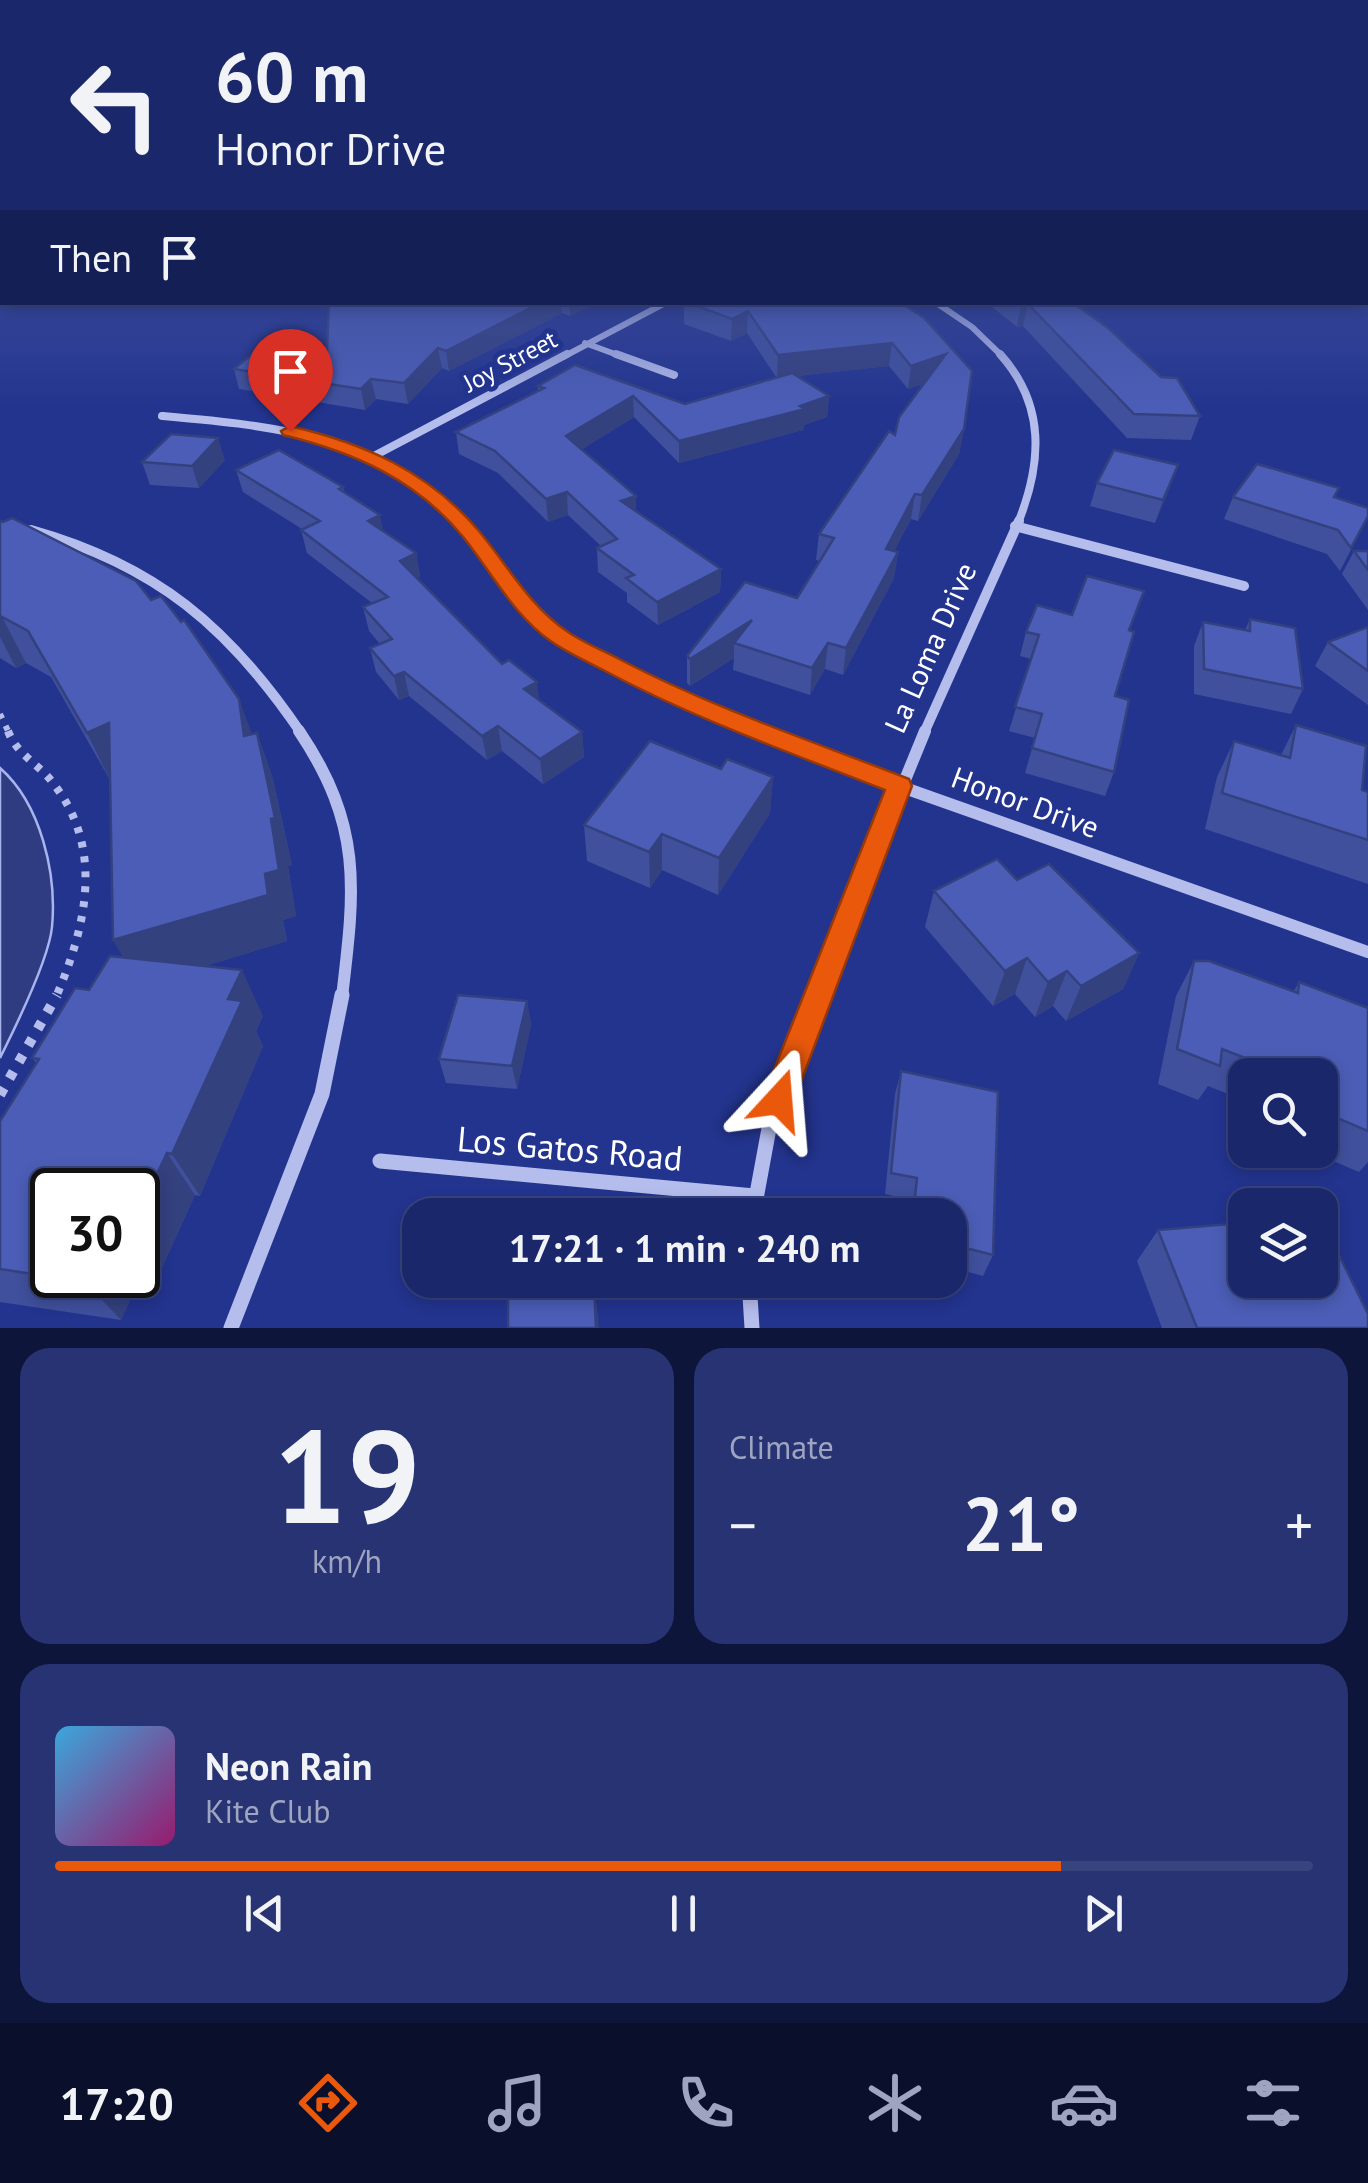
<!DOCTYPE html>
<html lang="en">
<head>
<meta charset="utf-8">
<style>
	body { margin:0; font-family:"PT Sans",sans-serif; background:#273373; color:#f1f3f6; height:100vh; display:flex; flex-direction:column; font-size:38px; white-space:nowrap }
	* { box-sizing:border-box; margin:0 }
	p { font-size:32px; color:#9fa5c1 }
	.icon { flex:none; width:55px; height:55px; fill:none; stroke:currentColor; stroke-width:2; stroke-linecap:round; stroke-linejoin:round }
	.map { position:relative; height:1328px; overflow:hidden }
	.drawer { display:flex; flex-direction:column; gap:20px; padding:20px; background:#0e153b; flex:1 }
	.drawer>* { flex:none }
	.banner { position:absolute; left:0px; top:0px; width:1370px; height:305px; box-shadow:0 5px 15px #0003,0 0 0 2px #38447e; background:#1a276b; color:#f1f3f6; overflow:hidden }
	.tools { position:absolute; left:1228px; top:1058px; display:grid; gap:20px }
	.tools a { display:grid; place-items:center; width:110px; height:110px; border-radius:20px; background:#1a276b; box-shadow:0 5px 15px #0003,0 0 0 2px #38447e; font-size:50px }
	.speed { position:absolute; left:30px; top:1168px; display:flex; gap:20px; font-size:50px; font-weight:700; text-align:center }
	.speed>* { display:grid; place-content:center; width:130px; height:130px; border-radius:50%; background:#1a276b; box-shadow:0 5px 15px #0003,0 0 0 2px #38447e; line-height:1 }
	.speed .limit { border:5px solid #111; border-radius:15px; background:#fff; color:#111 }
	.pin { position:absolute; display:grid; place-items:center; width:85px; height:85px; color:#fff; margin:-102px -42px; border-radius:50% 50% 50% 0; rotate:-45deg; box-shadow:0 0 10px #0007 }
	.pin .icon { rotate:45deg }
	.me { position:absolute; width:110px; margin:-55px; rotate:19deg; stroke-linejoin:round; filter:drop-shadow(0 0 8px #0008) }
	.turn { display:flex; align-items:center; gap:35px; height:210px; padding:0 50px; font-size:45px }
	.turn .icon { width:130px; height:130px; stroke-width:2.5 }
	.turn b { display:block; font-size:70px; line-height:85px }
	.then { display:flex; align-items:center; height:95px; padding:0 50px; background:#0003; gap:20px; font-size:38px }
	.big { font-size:75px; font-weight:700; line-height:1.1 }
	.drawer .card { flex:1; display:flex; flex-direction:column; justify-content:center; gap:15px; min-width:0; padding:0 35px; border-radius:30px; background:#273373 }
	.drawer .dial { align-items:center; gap:0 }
	.dial b { font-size:130px; line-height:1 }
	.song { display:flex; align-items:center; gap:30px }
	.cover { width:120px; height:120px; border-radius:15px; background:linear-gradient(135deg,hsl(200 70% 55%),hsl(320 70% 35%)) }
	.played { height:10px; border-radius:5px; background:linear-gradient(90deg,#ea580c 80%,#38447e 80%) }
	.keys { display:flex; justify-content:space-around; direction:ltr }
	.heat { display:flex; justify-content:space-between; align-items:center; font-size:55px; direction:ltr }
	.drawer .tiles { flex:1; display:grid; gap:20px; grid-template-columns:1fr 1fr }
	.card:last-child { grid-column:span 2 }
	.trip { position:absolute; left:402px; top:1198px; width:565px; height:100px; border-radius:30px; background:#1a276b; box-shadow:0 5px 15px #0003,0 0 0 2px #38447e; font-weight:700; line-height:100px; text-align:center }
	.dock { display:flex; height:160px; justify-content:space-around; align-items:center; background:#0a102b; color:#9fa5c1 }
	.dock .icon { width:70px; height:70px }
	.dock .selected { color:#ea580c }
	.dock b { font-size:45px; color:#f1f3f6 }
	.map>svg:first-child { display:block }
</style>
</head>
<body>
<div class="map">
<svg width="1368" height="1328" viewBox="0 0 1368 1328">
	<rect width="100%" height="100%" fill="#23348f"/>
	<path fill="#303c81" stroke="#a8b4ed" stroke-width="2.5" d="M0 768C41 804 57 874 52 927 49 958 15 1028 0 1058Z"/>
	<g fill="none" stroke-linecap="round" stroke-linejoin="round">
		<polyline stroke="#b4bdec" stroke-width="6" stroke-dasharray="5 8" stroke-linecap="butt" points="0,714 9,733"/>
		<path stroke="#b4bdec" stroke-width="8" stroke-dasharray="6 9" stroke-linecap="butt" d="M8 731C17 755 38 763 53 783 105 849 86 927 56 997"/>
		<polyline stroke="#b4bdec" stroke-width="10" stroke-dasharray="8 11" stroke-linecap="butt" points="0,1095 57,995"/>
		<g stroke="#b4bdec" stroke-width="6">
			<polyline points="935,302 972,327 1003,357"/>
			<polyline points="585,343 623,357"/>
			<polyline points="563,357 667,302"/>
		</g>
		<g stroke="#b4bdec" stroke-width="8">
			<polyline points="616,354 674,375"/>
			<path d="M1000 354C1046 405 1042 463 1018 523"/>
			<path d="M162 416C275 426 379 435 460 523"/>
			<polyline points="372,457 567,354"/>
		</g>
		<g stroke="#b4bdec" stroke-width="10">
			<polyline points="458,521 500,578 558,636 668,695 765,733"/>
			<polyline points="1015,526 1244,586"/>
			<path d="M31 530C156 565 229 627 301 733"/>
			<polyline points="924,733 1019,521"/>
		</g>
		<g stroke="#b4bdec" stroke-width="12">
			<path d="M299 731C363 826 355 888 342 997"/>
			<polyline points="759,731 899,786 1368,952"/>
			<polyline points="816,997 925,731"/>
		</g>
		<g stroke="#b4bdec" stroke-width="15">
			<polyline points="380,1161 754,1196"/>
			<polyline points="753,1215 770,1123 817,995"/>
			<polyline points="749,1280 752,1328"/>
			<polyline points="231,1328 322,1094 342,995"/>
		</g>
	</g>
	<g fill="#40509d" fill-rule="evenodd">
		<polygon points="329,302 597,302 570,316 562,313 449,371 442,368 408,404 376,399 365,410 239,389 234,369 327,350"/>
		<polygon points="684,302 900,302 964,429 959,454 918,521 911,519 894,551 898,552 894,578 843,675 825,669 810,695 733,670 734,658 690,686 687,683 687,656 797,598 820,561 816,560 819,534 895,435 925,383 908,389 889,366 797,376 829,396 827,417 804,425 803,430 679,463 634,417 582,449 636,496 636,512 721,569 720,592 658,625 627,602 627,593 598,572 597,548 601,546 568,515 548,522 498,473 459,454 456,432 538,391 538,386 575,365 685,404 776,377 747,333 731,341 684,324"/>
		<polygon points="986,302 1073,302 1200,416 1191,440 1127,438 1023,326 1017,327"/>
		<polygon points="225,460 199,488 150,485 142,462"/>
		<polygon points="236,470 343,487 344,492 383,531 416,553 420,576 417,578 539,700 582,732 584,757 543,784 502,751 487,760 409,696 399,700 376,672 370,648 380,644 369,631 363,607 372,603 307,553 301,530 302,529 243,492"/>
		<polygon points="1097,483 1170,487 1155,523 1090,506"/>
		<polygon points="1339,488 1335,498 1368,517 1340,571 1327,554 1224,519 1233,497"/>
		<path d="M0 521 251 734 257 733 273 779 292 865 288 866 296 916 283 920 287 941 205 966 263 1016 256 1031 263 1046 200 1196 195 1195 155 1283 139 1280 121 1320 0 1302V1121L36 1063 32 1058 89 990 123 957 110 780 51 677 26 663 16 668 0 658ZM138 1190V1275H52Z"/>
		<polygon points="1354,551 1368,551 1368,610 1342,574"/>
		<polygon points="1250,619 1303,689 1291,714 1194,694 1194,646 1203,622 1245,630"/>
		<polygon points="1368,627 1368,705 1315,666 1328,642"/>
		<polygon points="1130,630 1115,696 1114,772 1105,796 1025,773 1035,738 1009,731 1031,659 1020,656 1026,632"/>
		<polygon points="1296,725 1362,790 1368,792 1368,884 1205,829 1217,777 1234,741 1281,755"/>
		<polygon points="721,769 773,777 770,813 718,895 662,870 650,888 587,861 584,825"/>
		<polygon points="1017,880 1139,953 1123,989 1066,1021 1053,1006 1035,1017 1015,994 993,1006 925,927 934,891"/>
		<polygon points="1194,961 1293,992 1299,982 1368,1008 1368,1162 1359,1172 1308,1150 1320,1150 1320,1075 1245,1075 1245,1101 1208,1086 1198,1100 1158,1084 1176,996"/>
		<polygon points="527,1001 531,1025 517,1089 446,1083 439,1059"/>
		<polygon points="901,1071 993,1255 983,1276 950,1267 950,1215 908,1215 910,1200 885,1194 895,1094"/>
		<polygon points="1158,1230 1245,1280 1368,1328 1162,1328 1137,1261"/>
	</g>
	<g fill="#34417f">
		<polygon points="542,302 561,302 562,313 449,371 446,351"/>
		<polygon points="569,302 597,302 570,316"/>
		<polygon points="1021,304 1028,304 1023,326 1017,327"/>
		<polygon points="748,311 747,333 731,341 732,319"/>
		<polygon points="892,343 889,366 777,378 778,355"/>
		<polygon points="438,348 442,368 408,404 404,383"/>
		<polygon points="946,354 942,377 908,389 911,366"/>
		<polygon points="371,379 376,399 365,410 361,389"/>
		<polygon points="633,396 634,417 568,458 566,436"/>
		<polygon points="829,396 827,417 804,425 803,430 679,463 679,441"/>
		<polygon points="964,429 959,454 918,521 922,495"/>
		<polygon points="218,438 225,460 199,488 192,466"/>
		<polygon points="1178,465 1170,487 1155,523 1163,500"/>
		<polygon points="567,492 568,515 548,522 546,499"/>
		<polygon points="915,494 911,519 882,575 886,549"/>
		<polygon points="636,496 636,519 621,501"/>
		<polygon points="380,515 385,538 368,521"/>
		<polygon points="898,552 894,578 843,675 846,648"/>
		<polygon points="416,553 420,576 405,584 400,561"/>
		<polygon points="721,569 720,592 658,625 657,602"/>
		<polygon points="2,617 26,663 16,668 0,637 0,618"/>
		<polygon points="752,620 734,643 734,658 690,686 690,659"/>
		<polygon points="828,643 825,669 810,695 812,668"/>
		<polygon points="404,672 409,696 399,700 394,676"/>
		<polygon points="537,682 540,706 524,689"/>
		<polygon points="239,699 256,745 244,736"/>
		<polygon points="109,723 110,780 87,733"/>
		<polygon points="498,726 502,751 487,760 482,736"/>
		<polygon points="582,732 584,757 543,784 540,759"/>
		<polygon points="257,733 273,779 292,865 288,866 296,916 283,920 287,941 140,986 113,940 265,874"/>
		<polygon points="773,777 770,813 718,895 719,858"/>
		<polygon points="662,834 662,870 650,888 649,852"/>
		<polygon points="1139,953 1123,989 1066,1021 1081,986"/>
		<polygon points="1027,958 1015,994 993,1006 1005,971"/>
		<polygon points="242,970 263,1016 256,1031 263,1046 200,1196 172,1154 228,999"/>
		<polygon points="1067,971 1053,1006 1035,1017 1048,982"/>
		<polygon points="527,1001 531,1025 517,1089 512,1066"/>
		<polygon points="167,1153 195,1195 155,1283 138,1261 138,1214"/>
		<polygon points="89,1275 135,1275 139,1280 121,1320 85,1282"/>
		<polygon points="594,1285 598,1315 599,1328 596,1328"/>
	</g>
	<g fill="#4b5db6" stroke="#34417f" stroke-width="2.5">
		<polygon points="329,302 542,302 446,351 438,348 404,383 371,379 361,389 234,369 264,344 327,350"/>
		<polygon points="686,302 900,302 924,318 972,371 964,429 922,495 915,494 886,549 898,552 846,648 828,643 812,668 734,643 752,620 690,659 687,656 745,582 797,598 834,538 819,534 889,431 895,435 899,417 946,354 911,366 892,343 778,355 748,311 732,319"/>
		<polygon points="1019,302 1072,302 1108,328 1161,377 1177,378 1200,416 1134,414 1028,304 1021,304"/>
		<polygon points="575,365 685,404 792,373 829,396 800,406 805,409 679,441 633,396 566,436 636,496 621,501 721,569 657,602 626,578 634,575 597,548 617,539 567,492 546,499 495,451 456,432 544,388 538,386"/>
		<polygon points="171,434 218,438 192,466 142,462"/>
		<polygon points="279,450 343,487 339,489 380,515 368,521 416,553 400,561 502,664 509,660 537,682 524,689 582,732 540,759 498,726 482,736 404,672 394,676 370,648 392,639 363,607 388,597 301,530 320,521 236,470"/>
		<polygon points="1114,450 1178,465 1163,500 1097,483"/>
		<polygon points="1257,464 1339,488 1334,497 1368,508 1368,516 1351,548 1338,530 1233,497"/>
		<polygon points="12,518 136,581 151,600 161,596 181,622 184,620 239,699 244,736 257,733 275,818 271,819 279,870 265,874 268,895 113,940 109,723 87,733 28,631 2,617 0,618 0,521 3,522"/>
		<polygon points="1354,551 1368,551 1368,570"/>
		<polygon points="1087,576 1144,591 1129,630 1134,632 1115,696 1129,700 1114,772 1032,748 1042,714 1015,707 1039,635 1026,632 1037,605 1072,615"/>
		<polygon points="1250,619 1295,628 1303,689 1204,669 1203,622 1250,631"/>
		<polygon points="1368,627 1368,671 1328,642"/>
		<polygon points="1296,725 1366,746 1362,790 1368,792 1368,840 1222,793 1234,741 1290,758"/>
		<polygon points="650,741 721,769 727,759 773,777 719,858 662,834 649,852 584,825"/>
		<polygon points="997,859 1017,880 1049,864 1139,953 1081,986 1067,971 1048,982 1027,958 1005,971 934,891"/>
		<polygon points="110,956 242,970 228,999 242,1001 172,1154 167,1153 138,1214 138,1190 52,1190 52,1275 89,1275 85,1282 0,1269 0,1121 39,1059 32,1058 75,988 89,990"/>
		<polygon points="1194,961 1209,961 1298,993 1299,982 1368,1008 1368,1131 1330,1115 1331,1092 1320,1087 1320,1075 1289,1075 1222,1049 1220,1066 1177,1049"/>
		<polygon points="458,995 527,1001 512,1066 439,1059"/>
		<polygon points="901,1071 998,1092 993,1255 950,1244 950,1215 913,1215 917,1178 891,1173"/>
		<polygon points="1242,1223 1245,1230 1245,1280 1320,1280 1320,1257 1339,1255 1368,1314 1368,1328 1197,1328 1158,1230"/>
		<polygon points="594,1285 596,1328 508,1328 508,1298"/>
	</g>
	<linearGradient id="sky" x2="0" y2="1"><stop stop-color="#131d4f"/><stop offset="0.55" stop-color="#3f509b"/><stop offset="1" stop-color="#3f509b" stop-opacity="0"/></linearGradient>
	<rect width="1368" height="409" fill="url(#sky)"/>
	<path fill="#ea580c" stroke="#983908" stroke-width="2.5" d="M290 426C363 443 428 471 478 530 507 564 529 606 568 632 584 643 604 651 621 660 713 708 812 741 909 779L912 786 790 1111 779 1115 767 1111 762 1100 885 790C791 753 695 719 605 671 588 662 568 653 552 642 514 616 492 573 464 538 417 480 354 452 283 435L281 431Z"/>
	<g text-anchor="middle" stroke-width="10" stroke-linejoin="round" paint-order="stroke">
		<g font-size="25" fill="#fff" stroke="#23348f">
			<text transform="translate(510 361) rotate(-28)" y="9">Joy Street</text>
		</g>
		<g font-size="30" fill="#fff" stroke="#23348f">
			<text transform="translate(931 648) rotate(-66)" y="10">La Loma Drive</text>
			<text transform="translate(1025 803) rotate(20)" y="10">Honor Drive</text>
		</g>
		<g font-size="35" fill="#fff" stroke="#23348f">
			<text transform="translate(570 1149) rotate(5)" y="12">Los Gatos Road</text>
		</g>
	</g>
</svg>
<div class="tools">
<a><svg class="icon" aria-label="search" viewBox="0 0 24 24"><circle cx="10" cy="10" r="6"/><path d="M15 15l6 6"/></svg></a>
<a><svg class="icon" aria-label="layers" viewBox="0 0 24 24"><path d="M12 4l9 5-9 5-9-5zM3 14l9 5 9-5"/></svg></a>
</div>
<div class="speed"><div class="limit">30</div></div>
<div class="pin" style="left:290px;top:431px;background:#d93025"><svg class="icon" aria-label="arrive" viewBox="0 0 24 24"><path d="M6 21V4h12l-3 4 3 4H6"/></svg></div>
<svg class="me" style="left:779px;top:1100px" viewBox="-20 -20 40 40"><path d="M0-17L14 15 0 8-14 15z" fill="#ea580c" stroke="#fff" stroke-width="4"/></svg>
<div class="trip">17:21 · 1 min · 240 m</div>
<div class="banner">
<div class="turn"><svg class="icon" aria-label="left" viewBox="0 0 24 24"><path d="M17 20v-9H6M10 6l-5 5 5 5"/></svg><div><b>60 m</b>Honor Drive</div></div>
<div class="then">Then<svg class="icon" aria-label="arrive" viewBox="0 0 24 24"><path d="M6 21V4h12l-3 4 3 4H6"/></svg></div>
</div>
</div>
<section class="drawer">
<div class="tiles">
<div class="card dial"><b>19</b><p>km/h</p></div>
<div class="card"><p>Climate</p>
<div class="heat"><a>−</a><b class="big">21°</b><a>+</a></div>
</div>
<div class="card">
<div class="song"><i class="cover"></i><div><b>Neon Rain</b><p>Kite Club</p></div></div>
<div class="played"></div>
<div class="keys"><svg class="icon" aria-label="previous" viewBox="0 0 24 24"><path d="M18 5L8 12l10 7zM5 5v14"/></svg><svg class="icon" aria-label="pause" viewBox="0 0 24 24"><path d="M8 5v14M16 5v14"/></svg><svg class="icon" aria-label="next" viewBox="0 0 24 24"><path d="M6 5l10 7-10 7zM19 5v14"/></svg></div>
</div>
</div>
</section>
<nav class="dock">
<b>17:20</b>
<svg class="icon selected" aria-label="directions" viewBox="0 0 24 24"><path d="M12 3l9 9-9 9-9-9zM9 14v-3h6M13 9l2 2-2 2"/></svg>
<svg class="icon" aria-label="music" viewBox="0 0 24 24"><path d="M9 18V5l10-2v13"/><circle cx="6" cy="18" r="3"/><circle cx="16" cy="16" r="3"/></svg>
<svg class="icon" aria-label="phone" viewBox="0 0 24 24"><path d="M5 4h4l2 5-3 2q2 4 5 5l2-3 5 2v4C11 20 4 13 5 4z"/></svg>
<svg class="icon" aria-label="climate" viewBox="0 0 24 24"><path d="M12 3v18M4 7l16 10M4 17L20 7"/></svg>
<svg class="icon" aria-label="car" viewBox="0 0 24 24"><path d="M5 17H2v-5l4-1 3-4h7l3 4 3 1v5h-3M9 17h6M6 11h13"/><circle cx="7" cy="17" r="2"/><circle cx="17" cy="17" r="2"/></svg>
<svg class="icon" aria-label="filters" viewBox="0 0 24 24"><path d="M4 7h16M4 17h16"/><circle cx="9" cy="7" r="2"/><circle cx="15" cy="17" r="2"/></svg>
</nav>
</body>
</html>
